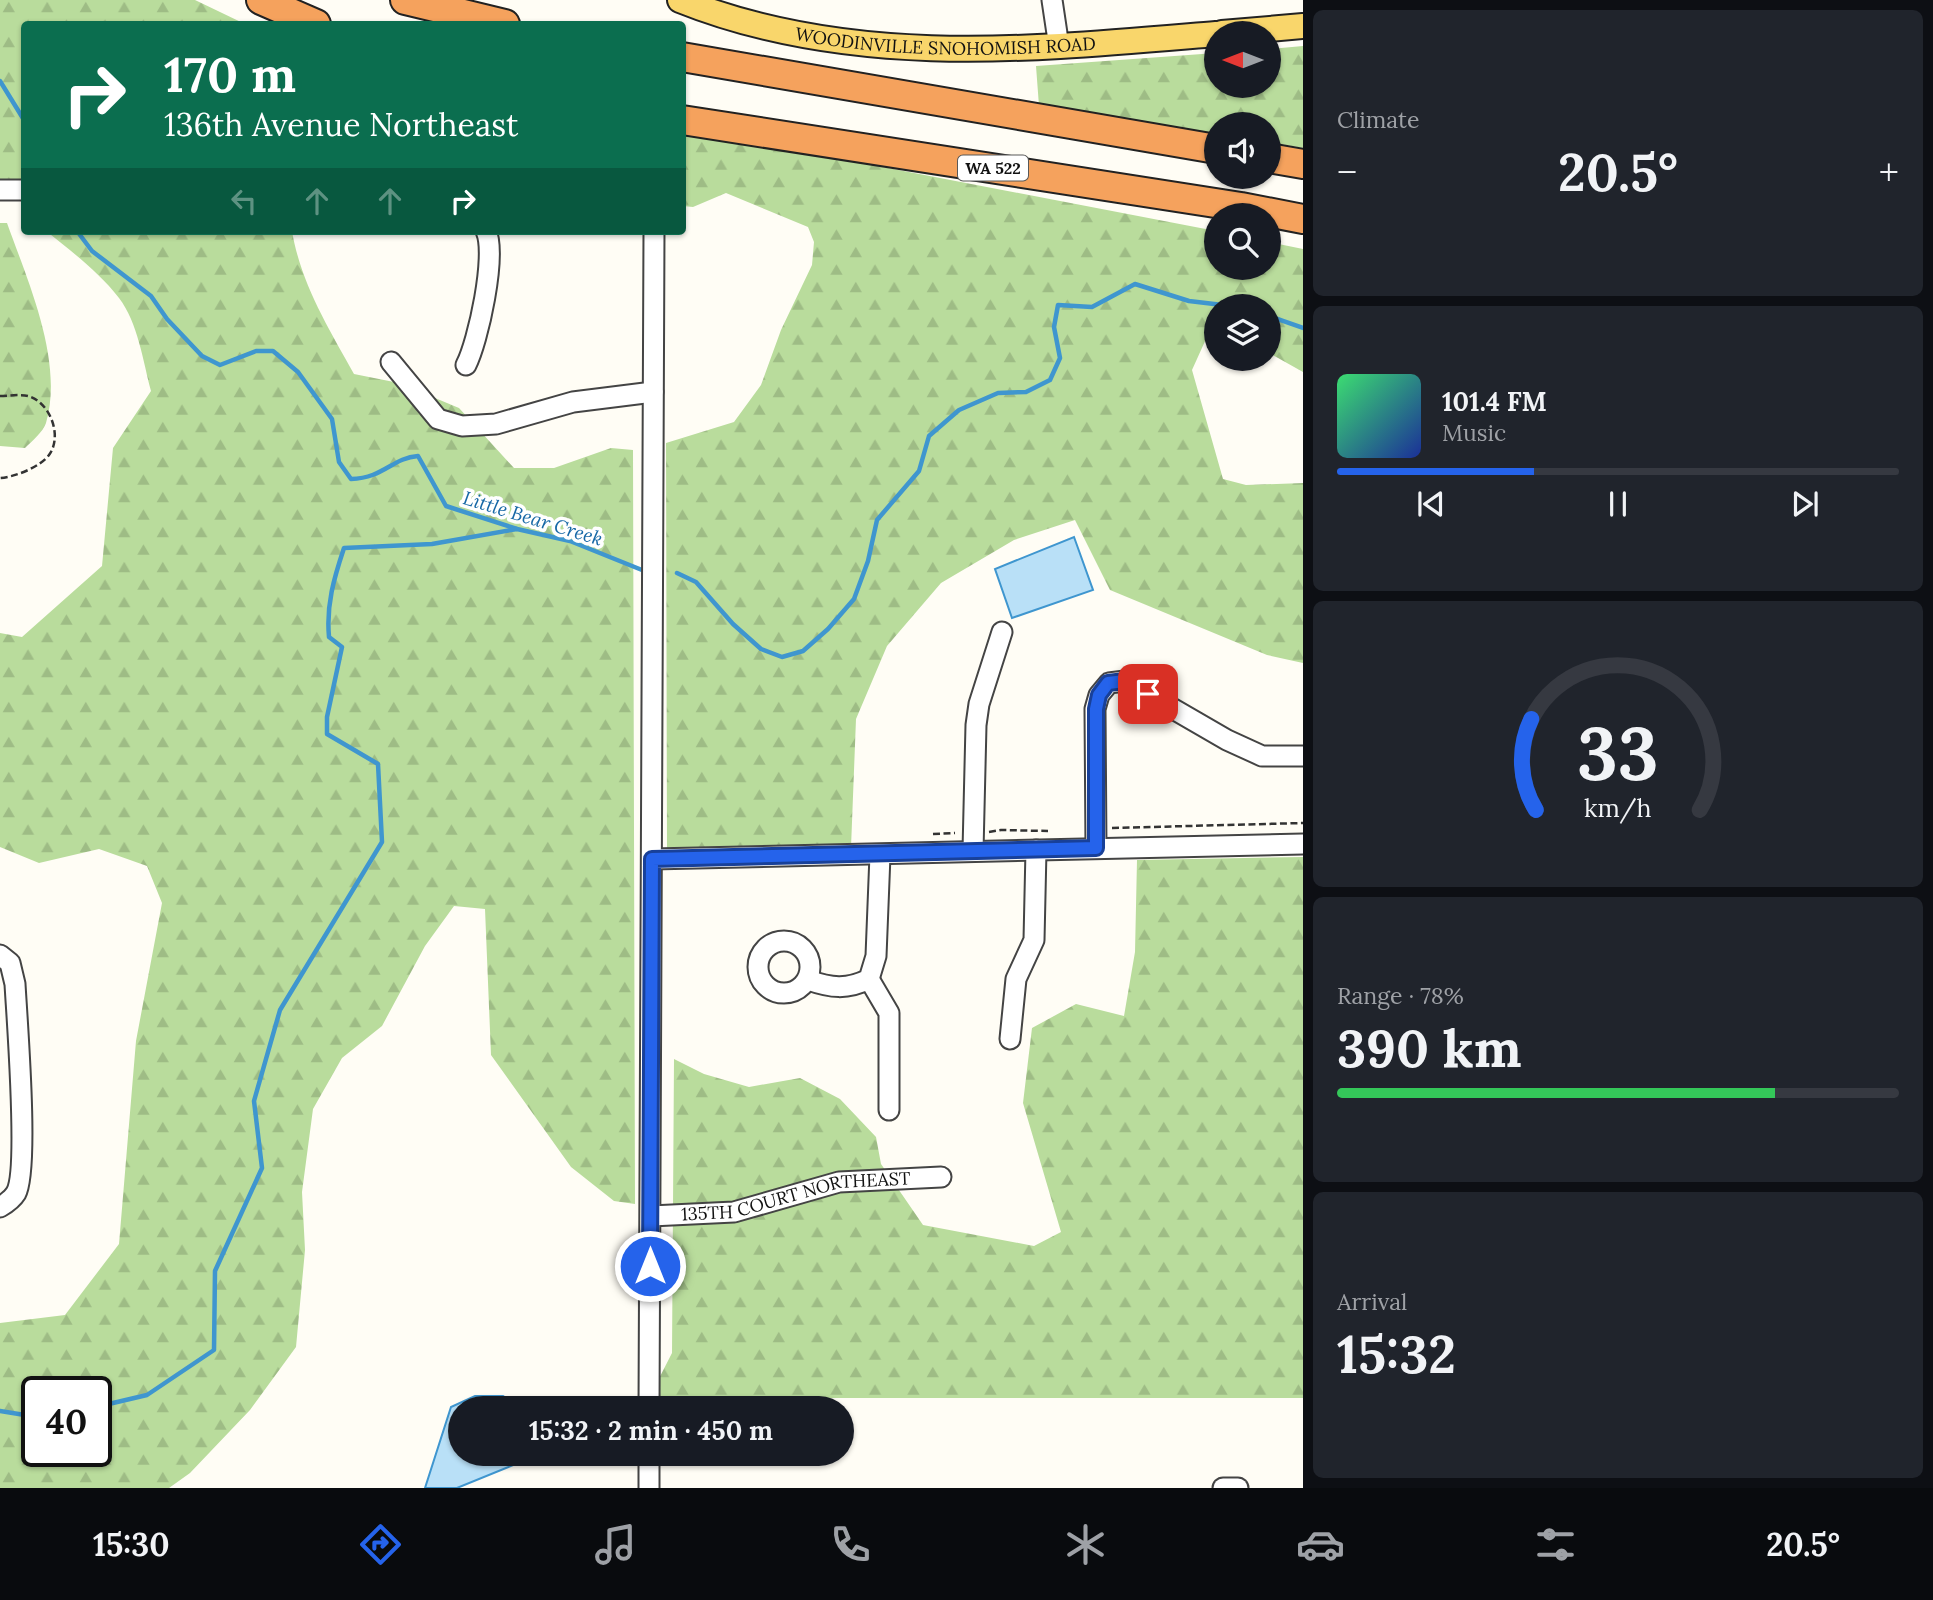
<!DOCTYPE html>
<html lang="en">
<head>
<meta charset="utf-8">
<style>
	body { margin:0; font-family:Lora,serif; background:#20242c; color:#f1f3f6; height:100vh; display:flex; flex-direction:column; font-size:26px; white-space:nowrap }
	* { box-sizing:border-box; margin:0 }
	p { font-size:23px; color:#9ea1a6 }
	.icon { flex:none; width:38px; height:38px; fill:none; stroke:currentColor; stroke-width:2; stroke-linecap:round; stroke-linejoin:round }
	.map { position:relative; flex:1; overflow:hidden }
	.side { display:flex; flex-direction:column; gap:10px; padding:10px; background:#0d0f14; width:630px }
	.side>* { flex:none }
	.hud { position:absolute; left:21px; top:21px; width:665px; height:214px; border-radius:7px; box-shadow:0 2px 5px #0004; background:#0b6e4f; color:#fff; overflow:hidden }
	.needle { width:46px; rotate:270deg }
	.fabs { position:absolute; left:1204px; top:21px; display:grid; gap:14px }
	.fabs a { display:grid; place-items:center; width:77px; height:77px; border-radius:50%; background:#171b24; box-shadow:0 2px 5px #0004; font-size:35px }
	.speed { position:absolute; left:21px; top:1376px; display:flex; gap:14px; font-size:35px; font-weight:700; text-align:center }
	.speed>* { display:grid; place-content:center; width:91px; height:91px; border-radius:50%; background:#171b24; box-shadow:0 2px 5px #0004; line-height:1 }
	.speed .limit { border:4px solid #111; border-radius:10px; background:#fff; color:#111 }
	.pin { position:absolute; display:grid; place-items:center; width:60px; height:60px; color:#fff; margin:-30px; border-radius:14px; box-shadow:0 4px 10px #0006 }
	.me { position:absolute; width:77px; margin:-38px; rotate:0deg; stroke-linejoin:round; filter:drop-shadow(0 0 5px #0008) }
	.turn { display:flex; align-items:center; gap:24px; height:147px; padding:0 28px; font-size:32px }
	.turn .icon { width:91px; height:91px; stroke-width:2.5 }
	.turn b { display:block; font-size:49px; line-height:60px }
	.lanes { display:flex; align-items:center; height:66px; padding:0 28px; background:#0003; justify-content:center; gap:35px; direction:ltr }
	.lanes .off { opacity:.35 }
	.big { font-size:52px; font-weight:800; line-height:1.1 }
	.side .card { flex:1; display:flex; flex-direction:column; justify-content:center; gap:10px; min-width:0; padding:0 24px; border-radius:10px; background:#20242c }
	.side .dial { align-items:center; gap:0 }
	.dial svg { height:182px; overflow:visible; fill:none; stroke:#363941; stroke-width:7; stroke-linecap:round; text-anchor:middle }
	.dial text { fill:#f1f3f6; stroke:none }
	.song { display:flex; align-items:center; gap:21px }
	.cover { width:84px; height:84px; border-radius:10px; background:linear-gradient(135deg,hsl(140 70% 55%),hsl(230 70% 35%)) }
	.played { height:7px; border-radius:4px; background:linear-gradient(90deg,#2563eb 35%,#363941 35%) }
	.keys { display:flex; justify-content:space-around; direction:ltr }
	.heat { display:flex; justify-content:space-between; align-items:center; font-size:38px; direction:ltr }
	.charge { height:10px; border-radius:5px; background:linear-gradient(90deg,#34c759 78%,#363941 0) }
	.trip { position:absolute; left:448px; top:1396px; width:406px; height:70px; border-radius:35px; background:#171b24; box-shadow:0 2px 5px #0004; font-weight:800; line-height:70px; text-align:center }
	.dock { display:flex; height:112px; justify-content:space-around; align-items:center; background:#090b0e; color:#9ea1a6 }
	.dock .icon { width:49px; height:49px }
	.dock .on { color:#2563eb }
	.dock b { font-size:32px; color:#f1f3f6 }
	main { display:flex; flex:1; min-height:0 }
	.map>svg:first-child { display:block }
</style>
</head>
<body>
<main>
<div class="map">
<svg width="1303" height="1488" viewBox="0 0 1303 1488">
	<defs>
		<pattern id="forest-firs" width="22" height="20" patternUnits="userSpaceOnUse" patternTransform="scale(1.75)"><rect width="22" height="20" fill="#b9dc9c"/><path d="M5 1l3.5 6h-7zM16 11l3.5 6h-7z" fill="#9ebc85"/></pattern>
	</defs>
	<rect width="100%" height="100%" fill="#fffdf5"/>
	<g fill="url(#forest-firs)" fill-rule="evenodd">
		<polygon points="0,0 195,0 245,24 24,24 24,185 0,186"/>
		<polygon points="1303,46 1303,148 1269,142 1269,124 1216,124 1216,134 1039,106 1036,66 1216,53 1216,86 1269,86 1269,49"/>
		<polygon points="690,130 1216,231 1216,268 1269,268 1269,242 1303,249 1303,372 1269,353 1269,306 1216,306 1216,341 1206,339 1192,370 1223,479 1246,485 1303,483 1303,663 1267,655 1110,590 1075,520 1014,540 941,583 887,646 856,719 851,848 667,850 666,443 734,422 761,385 781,330 812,265 814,242 808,227 726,193 693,207 683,206 683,134"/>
		<path d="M0 223H7C28 282 64 361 46 423 43 432 32 441 25 448L0 446Z"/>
		<path d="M46 231H292C301 284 328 327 354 374L399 383 459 408 514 468H554L611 448 633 450 635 1204 614 1201 571 1167 491 1055 485 909 454 906 425 946 382 1026 342 1058 313 1109 302 1192 305 1250 296 1347 250 1410 190 1473 169 1488H0V1323L65 1315 119 1244 136 1041 162 903 147 866 99 849 39 863 0 847V633L22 637 102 566 113 448 151 391C143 361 138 323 119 298 99 272 71 251 46 231ZM37 1391H96V1451H37Z"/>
		<polygon points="1303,857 1303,1398 649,1398 672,1353 674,1059 704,1074 749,1087 800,1078 840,1099 876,1137 881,1164 923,1225 1034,1246 1061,1232 1023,1103 1032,1028 1076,1004 1124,1016 1135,952 1137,860"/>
	</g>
	<g fill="#b9e0f7" stroke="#3f96cf" stroke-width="2">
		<polygon points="1074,537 1093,590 1012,618 995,569"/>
		<polygon points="475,1396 503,1396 523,1409 460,1409 460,1454 525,1454 523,1461 457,1488 425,1488 451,1407"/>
	</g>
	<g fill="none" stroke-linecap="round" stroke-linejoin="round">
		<g stroke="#3f96cf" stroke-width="4.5">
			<polyline points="0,81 24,120"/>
			<path d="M77 231 92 251 151 296 167 319 202 356 220 365 256 351H273L298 372 332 419 339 462 351 479C384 478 392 458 418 456L446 506 517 529 570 541 642 570"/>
			<polyline points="1269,316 1303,328"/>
			<polyline points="677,573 696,582 733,624 761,649 782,657 803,651 828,629 854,599 868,561 877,520 919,471 929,436 959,410 998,393 1026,392 1050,380 1060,358 1054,327 1058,305 1092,307 1135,284 1189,301 1231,306"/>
			<path d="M96 1407 147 1395 214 1350 215 1271 262 1168 254 1101 280 1010 382 842 378 764 327 734V717L342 647 329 637C326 605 334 578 344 548L432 544 517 529"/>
			<polyline points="0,1411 37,1417"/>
		</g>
		<g stroke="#444" stroke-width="23">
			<g id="minor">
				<polyline points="1052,0 1059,47"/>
				<polyline points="0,190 24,190"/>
				<polyline points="391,362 438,419 462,426 496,424 573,402 653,392"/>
				<path d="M466 365C478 342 497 255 486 231"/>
				<polyline points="1096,848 1095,709 1099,695 1109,683 1125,681 1227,740 1262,756 1303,756"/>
				<polyline points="973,851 976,725 979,704 1002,632"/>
				<polyline points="652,859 1303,844"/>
				<circle cx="784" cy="967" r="26"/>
				<path d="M0 955 10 963 15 984C17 1020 29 1170 16 1193 13 1198 5 1204 0 1207"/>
				<polyline points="869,979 889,1013 889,1110"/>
				<path d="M808 980C831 988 847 990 869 979L876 956 880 855"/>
				<polyline points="1010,1039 1016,979 1034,940 1036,850"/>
				<path id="s1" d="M651 1216 734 1212 839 1182 941 1177"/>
				<polyline points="649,1409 654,231"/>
				<polyline points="649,1488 649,1454"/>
				<polyline points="1223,1488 1238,1488"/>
			</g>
		</g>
		<g stroke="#222" stroke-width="28">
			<g id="major">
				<path id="s2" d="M680 0C852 69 1036 49 1216 34"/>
				<polyline points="1222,33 1303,26"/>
			</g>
		</g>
		<g stroke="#222" stroke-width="32">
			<g id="highway">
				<polyline points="261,0 316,24"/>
				<polyline points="405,0 505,24"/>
				<polyline points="682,57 1216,149"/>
				<polyline points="682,120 1241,207 1303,219"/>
				<polyline points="1269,158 1303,164"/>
			</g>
		</g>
		<g stroke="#333" stroke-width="2.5" stroke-dasharray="7 3.5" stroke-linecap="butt">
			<path d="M0 396C8 396 20 394 28 396 50 402 63 436 49 455 40 467 15 477 0 478"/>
			<polyline points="1112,828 1303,823"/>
			<polyline points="989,832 1001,830 1048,831"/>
			<polyline points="933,834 955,833"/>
		</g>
		<use href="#minor" stroke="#fff" stroke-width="19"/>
		<use href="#major" stroke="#f9d66b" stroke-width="24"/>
		<use href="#highway" stroke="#f5a25d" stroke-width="28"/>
	</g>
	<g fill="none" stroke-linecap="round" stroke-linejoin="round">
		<g stroke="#184099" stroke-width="18">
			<polyline id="route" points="650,1266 652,859 1096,848 1096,709 1099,695 1108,683 1125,681 1148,694"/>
		</g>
		<use href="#route" stroke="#2563eb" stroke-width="12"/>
	</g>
	<g text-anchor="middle" stroke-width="7" stroke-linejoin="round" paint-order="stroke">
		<rect fill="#fff" stroke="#585858" stroke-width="2" x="958" y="155.5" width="70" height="25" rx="5"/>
		<g font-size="16" font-weight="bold" fill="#111">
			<text x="993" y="174">WA 522</text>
		</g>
		<g font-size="18" fill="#111" stroke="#fff">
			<text dy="6" stroke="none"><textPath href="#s2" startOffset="271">WOODINVILLE SNOHOMISH ROAD</textPath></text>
			<text dy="6" stroke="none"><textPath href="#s1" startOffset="147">135TH COURT NORTHEAST</textPath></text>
		</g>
		<g font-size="19" font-style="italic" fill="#1768a6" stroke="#fff">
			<text transform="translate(533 518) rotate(17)" y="7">Little Bear Creek</text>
		</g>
	</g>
</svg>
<div class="fabs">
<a><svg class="needle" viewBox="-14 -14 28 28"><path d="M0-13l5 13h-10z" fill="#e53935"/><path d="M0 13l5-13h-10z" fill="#9ea1a6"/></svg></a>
<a><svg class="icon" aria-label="sound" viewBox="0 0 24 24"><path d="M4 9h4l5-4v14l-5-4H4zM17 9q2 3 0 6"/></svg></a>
<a><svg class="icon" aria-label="search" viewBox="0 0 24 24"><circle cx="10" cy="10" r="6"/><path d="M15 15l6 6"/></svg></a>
<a><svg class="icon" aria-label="layers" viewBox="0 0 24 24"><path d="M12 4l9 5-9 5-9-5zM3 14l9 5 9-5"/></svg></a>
</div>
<div class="speed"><div class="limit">40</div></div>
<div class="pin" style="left:1148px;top:694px;background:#d93025"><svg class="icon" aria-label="arrive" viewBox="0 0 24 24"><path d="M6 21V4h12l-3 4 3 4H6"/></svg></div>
<svg class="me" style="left:650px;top:1266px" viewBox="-20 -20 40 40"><circle r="17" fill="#2563eb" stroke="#fff" stroke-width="3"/><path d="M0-11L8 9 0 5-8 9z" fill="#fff"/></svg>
<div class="trip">15:32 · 2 min · 450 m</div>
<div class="hud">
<div class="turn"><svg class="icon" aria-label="right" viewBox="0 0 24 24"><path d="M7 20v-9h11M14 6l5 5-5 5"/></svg><div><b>170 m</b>136th Avenue Northeast</div></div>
<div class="lanes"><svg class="icon off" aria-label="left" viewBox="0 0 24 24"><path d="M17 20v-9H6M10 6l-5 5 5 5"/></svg><svg class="icon off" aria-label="ahead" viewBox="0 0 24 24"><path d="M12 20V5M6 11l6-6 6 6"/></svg><svg class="icon off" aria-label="ahead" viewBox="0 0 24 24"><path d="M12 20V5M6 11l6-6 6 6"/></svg><svg class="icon" aria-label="right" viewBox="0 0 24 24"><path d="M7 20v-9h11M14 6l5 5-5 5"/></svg></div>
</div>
</div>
<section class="side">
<div class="card"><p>Climate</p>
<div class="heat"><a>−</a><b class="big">20.5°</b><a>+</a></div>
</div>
<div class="card">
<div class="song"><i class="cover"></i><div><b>101.4 FM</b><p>Music</p></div></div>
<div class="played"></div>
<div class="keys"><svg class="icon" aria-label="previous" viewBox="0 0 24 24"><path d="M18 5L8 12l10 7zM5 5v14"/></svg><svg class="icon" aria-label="pause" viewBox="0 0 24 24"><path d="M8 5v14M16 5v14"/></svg><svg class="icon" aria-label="next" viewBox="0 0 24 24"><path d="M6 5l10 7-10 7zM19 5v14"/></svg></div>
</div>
<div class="card dial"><svg viewBox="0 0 100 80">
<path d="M14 69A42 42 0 1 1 86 69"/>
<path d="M14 69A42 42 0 0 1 12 29" stroke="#2563eb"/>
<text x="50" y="56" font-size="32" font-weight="700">33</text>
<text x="50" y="72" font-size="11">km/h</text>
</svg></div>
<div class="card"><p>Range · 78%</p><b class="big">390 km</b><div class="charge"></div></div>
<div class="card"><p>Arrival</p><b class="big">15:32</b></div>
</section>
</main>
<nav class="dock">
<b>15:30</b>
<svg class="icon on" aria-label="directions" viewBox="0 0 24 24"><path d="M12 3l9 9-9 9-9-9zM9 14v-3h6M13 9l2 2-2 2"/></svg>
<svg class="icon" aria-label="music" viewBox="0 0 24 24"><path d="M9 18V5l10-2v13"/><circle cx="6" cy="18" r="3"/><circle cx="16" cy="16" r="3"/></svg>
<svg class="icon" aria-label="phone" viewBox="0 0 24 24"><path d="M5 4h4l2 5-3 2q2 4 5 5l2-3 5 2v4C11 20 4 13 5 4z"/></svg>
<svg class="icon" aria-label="climate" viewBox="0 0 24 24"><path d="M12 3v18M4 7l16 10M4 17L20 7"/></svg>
<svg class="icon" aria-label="car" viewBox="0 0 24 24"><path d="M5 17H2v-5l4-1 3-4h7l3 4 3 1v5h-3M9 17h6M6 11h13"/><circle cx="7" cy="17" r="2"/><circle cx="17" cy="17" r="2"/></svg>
<svg class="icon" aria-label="filters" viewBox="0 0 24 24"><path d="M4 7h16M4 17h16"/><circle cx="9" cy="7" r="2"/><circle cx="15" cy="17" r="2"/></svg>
<b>20.5°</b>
</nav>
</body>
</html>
